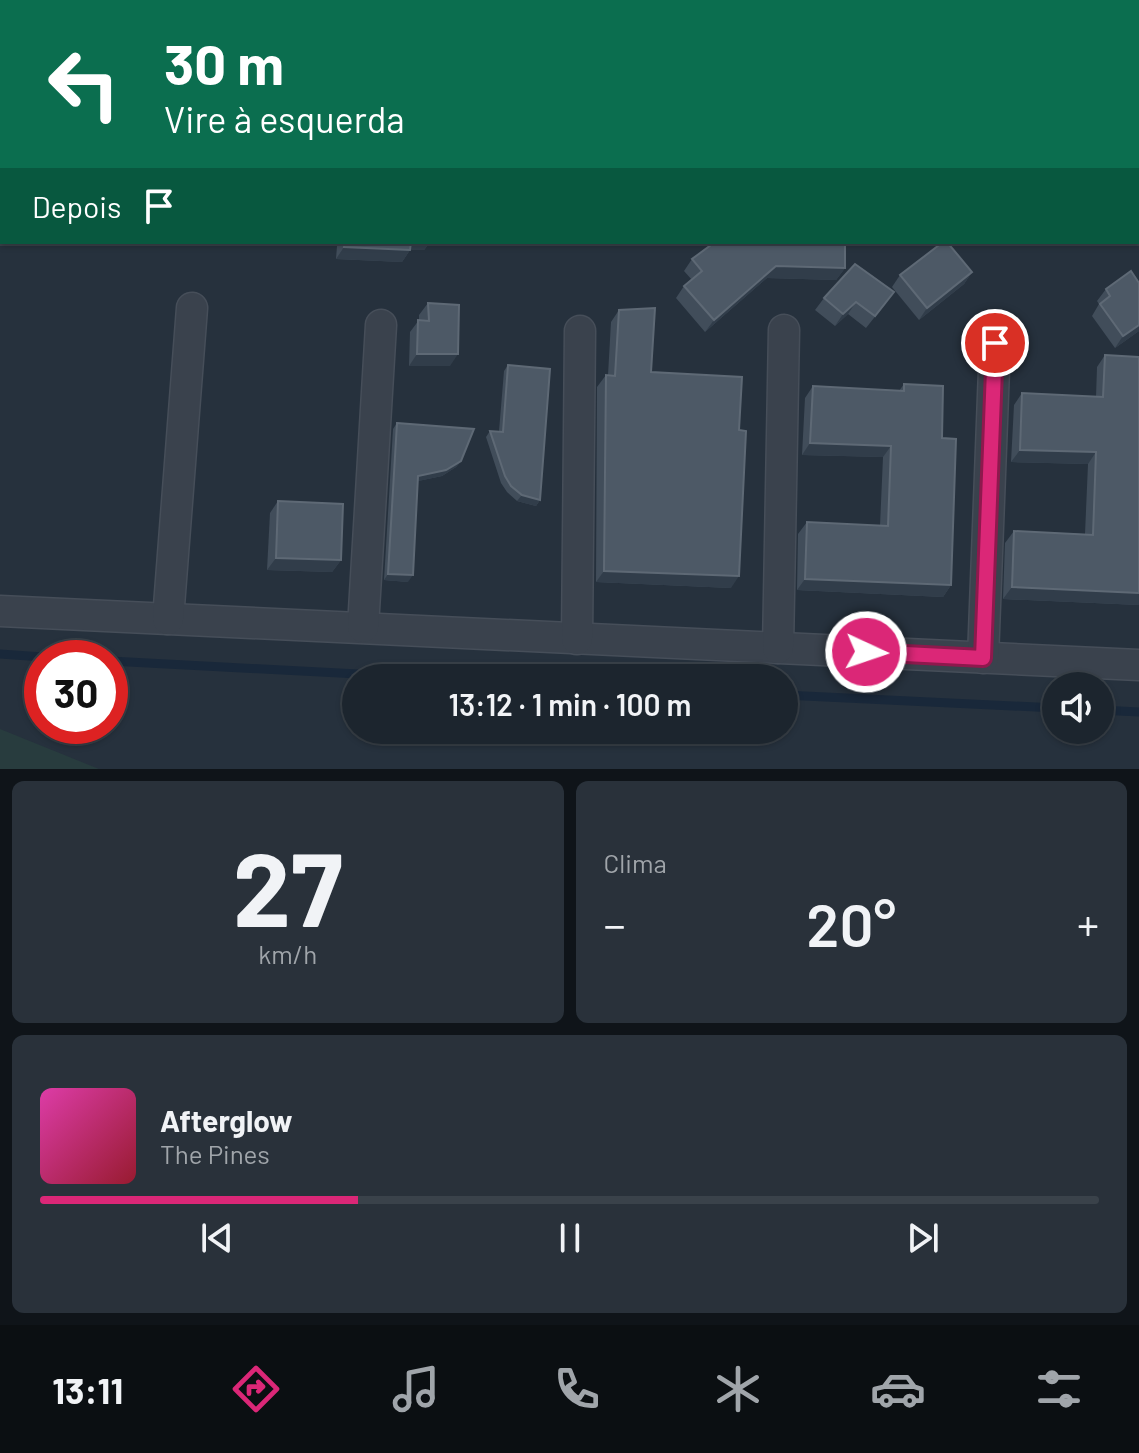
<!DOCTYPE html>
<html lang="pt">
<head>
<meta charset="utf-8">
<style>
	body { margin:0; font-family:Barlow,sans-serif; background:#29313a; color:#f1f3f6; height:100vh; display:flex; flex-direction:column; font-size:30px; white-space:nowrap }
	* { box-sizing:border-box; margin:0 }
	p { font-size:26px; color:#a0a5aa }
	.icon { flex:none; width:44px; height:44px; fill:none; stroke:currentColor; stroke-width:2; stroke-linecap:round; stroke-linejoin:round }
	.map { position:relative; height:769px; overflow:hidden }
	.details { display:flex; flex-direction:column; gap:12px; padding:12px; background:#0f1419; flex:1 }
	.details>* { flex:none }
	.guide { position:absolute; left:0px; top:0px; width:1140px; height:244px; box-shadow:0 2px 6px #0004,0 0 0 2px #3a424a; background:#0b6e4f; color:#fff; overflow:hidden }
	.tools { position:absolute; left:1042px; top:672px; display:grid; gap:16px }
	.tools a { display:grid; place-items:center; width:72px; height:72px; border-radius:50%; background:#1c252e; box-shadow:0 2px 6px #0004,0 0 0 2px #3a424a; font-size:40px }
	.speed { position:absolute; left:24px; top:640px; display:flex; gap:16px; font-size:40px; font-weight:700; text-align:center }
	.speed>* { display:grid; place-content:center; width:104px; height:104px; border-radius:50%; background:#1c252e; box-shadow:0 2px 6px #0004,0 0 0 2px #3a424a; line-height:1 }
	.speed .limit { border:12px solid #d22; background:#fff; color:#111 }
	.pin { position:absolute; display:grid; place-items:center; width:68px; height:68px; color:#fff; margin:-34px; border:4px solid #fff; border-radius:50%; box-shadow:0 2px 8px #0007 }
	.me { position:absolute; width:88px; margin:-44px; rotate:93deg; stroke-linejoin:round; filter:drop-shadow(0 0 6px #0008) }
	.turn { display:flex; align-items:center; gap:28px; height:168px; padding:0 32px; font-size:36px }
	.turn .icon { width:104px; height:104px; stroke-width:2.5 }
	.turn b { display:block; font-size:56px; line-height:68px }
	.then { display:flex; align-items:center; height:76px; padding:0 32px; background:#0003; gap:16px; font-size:30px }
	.big { font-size:60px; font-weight:600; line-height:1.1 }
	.details .card { flex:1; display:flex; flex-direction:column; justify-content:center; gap:12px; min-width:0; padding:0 28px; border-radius:12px; background:#29313a }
	.details .dial { align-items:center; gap:0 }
	.dial b { font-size:104px; line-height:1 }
	.song { display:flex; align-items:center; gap:24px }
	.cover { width:96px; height:96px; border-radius:12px; background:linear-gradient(135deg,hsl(320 70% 55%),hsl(350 70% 35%)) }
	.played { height:8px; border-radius:4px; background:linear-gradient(90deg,#db2777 30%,#3a424a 30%) }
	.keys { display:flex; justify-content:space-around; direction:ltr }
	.heat { display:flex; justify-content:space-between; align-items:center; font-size:44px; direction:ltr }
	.details .tiles { flex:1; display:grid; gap:12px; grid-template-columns:1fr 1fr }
	.card:last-child { grid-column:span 2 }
	.trip { position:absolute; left:342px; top:664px; width:456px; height:80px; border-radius:40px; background:#1c252e; box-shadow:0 2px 6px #0004,0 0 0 2px #3a424a; font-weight:600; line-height:80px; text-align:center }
	.tab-bar { display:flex; height:128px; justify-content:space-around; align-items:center; background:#0b0f12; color:#a0a5aa }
	.tab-bar .icon { width:56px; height:56px }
	.tab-bar .active { color:#db2777 }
	.tab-bar b { font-size:36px; color:#f1f3f6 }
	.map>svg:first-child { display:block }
</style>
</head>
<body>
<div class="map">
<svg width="1139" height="769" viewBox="0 0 1139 769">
	<rect width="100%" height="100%" fill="#26313d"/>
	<polygon fill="#283c3e" points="0,729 99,769 0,769"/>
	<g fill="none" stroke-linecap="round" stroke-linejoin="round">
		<g stroke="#19283a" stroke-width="9">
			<polyline points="0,654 57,658"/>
			<polyline points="110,661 434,678"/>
			<polyline points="784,695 1056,708"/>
			<polyline points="1100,710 1139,712"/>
		</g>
		<g stroke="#464e59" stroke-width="33">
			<g id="street">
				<polyline points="358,2 359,0"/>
				<polyline points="0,56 2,56"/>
				<polyline points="1138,114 1139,114"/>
				<polyline points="0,611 1139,665"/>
				<polyline points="168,619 192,308"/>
				<polyline points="363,627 381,325"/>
				<polyline points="577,639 580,331"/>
				<polyline points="778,648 784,330"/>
				<polyline points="983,658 995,343"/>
			</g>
		</g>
		<use href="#street" stroke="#3a424d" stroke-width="30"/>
	</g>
	<g fill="#414d5a">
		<polygon points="319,242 430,242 424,250 410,250 402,262 336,259 337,246 319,245"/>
		<polygon points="692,259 845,268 836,280 767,278 705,332 676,298 684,286 692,280 684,271"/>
		<polygon points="972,272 964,284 919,320 892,287 900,275"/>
		<polygon points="1139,283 1139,331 1115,348 1092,316 1099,304 1097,301 1106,289"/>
		<polygon points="824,298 885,304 866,328 848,314 835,326 815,310"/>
		<polygon points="428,303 450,366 409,366 410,332 419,320 419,315"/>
		<polygon points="619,310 651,372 731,588 596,582 597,387 606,375 608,375 611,322"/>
		<polygon points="1105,355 1139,605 1003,599 1005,543 1014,531 1085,534 1088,464 1011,462 1014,405 1022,393 1096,397 1097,367"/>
		<polygon points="508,365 540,500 536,506 517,501 507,492 501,483 486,437 490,431 499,431 504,371"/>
		<polygon points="904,384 942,438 951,585 943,597 797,590 798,534 807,522 880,526 883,457 802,455 805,398 813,386 899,391"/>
		<polygon points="397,423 461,461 456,467 442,476 418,481 408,582 384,580 393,429"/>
		<polygon points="278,501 341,560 332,572 267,570 270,513"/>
	</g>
	<g fill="#313d4a">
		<polygon points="0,0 27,0 26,2 2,2 2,5 0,5"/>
		<polygon points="406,0 455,0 454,2"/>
		<polygon points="486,0 682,0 680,2 484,2"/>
		<polygon points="321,242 339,242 337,246 319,245"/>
		<polygon points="408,242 430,242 424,250 410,250 402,262 336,259 344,247"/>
		<polygon points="776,266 845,268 836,280 767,278 705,332 714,320"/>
		<polygon points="972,272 964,284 919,320 927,308"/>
		<polygon points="856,302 848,314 835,326 843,314"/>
		<polygon points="1139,325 1139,331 1115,348 1123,336"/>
		<polygon points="417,354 458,354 450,366 409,366"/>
		<polygon points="810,443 891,446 883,457 802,455"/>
		<polygon points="1020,450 1096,452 1088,464 1011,462"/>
		<polygon points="461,461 456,467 442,476 414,482 418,476"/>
		<polygon points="522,495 540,500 536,506 517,501"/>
		<polygon points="276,558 341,560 332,572 267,570"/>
		<polygon points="604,571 739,576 731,588 596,582"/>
		<polygon points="388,574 413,575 408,582 384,580"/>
		<polygon points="805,579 951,585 943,597 797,590"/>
		<polygon points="1012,587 1139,593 1139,605 1003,599"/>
	</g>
	<g fill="#4d5966" stroke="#5e6975" stroke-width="2">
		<rect x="460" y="0" width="31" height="2"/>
		<rect x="684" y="0" width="138" height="2"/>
		<rect x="883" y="0" width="236" height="2"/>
		<rect x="0" y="79" width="2" height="152"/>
		<polygon points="1138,124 1139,130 1138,148"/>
		<polygon points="345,242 411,242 410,250 344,247"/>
		<polygon points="715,242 845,242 845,268 776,266 714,320 684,286 702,271 692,259"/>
		<polygon points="943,242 947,242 972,272 927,308 900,275"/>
		<polygon points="855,264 894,292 875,316 856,302 843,314 824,298"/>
		<polygon points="1131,271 1139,283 1139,325 1123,336 1100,304 1110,296 1106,289"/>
		<polygon points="428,303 459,305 458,354 417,354 418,320 429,321"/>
		<polygon points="655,308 651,372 742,377 739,430 746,431 739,576 604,571 606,375 615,376 619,310"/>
		<polygon points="1105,355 1139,357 1139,593 1012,587 1014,531 1093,535 1096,452 1020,450 1022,393 1103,397"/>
		<polygon points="508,365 550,369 540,500 522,495 511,486 505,476 490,431 503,432"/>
		<polygon points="904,384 943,386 942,438 956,439 951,585 805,579 807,522 888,526 891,446 810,443 813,386 904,391"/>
		<polygon points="397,423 474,429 461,461 446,470 418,476 413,575 388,574"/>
		<polygon points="278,501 343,504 341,560 276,558"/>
	</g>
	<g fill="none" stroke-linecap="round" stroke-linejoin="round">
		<g stroke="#8e194d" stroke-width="20">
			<polyline id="route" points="866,652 983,658 995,343"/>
		</g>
		<use href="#route" stroke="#db2777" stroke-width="14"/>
	</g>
</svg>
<div class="tools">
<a><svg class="icon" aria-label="sound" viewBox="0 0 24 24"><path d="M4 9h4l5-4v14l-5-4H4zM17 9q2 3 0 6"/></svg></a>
</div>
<div class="speed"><div class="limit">30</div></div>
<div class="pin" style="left:995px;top:343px;background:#d93025"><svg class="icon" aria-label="arrive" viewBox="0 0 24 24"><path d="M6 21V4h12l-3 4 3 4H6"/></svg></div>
<svg class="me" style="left:866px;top:652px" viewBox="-20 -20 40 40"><circle r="17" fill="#db2777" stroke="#fff" stroke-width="3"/><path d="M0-11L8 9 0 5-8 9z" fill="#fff"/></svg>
<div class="trip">13:12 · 1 min · 100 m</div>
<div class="guide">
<div class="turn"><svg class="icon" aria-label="left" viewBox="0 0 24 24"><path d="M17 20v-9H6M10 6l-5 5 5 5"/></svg><div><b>30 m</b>Vire à esquerda</div></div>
<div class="then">Depois<svg class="icon" aria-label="arrive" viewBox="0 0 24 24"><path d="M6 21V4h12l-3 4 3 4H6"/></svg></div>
</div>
</div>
<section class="details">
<div class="tiles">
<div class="card dial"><b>27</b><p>km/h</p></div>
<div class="card"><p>Clima</p>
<div class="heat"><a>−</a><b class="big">20°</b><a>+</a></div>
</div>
<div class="card">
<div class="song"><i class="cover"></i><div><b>Afterglow</b><p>The Pines</p></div></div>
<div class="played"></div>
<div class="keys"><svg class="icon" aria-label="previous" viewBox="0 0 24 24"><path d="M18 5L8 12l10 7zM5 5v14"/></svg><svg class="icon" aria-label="pause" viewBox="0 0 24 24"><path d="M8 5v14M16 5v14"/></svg><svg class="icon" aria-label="next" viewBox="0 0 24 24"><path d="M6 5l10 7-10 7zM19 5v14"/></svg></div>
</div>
</div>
</section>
<nav class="tab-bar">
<b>13:11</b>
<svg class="icon active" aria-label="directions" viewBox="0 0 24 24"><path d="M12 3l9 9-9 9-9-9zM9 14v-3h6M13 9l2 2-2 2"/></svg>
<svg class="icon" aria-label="music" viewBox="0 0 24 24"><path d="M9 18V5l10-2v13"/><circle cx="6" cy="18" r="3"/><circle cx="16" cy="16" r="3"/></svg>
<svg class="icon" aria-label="phone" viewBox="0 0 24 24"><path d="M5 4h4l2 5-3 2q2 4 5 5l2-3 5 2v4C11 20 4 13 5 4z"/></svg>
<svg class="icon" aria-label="climate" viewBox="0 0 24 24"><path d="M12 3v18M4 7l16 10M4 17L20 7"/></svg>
<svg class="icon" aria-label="car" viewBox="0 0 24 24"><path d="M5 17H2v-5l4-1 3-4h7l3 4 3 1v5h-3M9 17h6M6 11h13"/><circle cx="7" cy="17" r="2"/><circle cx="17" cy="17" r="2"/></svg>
<svg class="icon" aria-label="filters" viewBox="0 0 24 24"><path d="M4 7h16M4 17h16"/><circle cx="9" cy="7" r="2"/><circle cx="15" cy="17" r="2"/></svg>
</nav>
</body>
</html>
